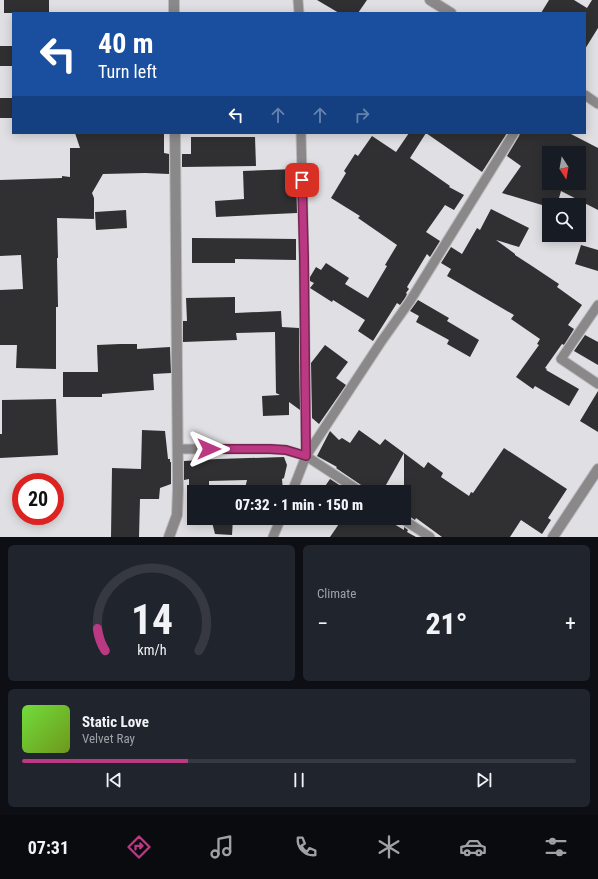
<!DOCTYPE html>
<html lang="en">
<head>
<meta charset="utf-8">
<style>
	body { margin:0; font-family:"Roboto Condensed",sans-serif; background:#20242c; color:#f1f3f6; height:100vh; display:flex; flex-direction:column; font-size:15px; white-space:nowrap }
	* { box-sizing:border-box; margin:0 }
	p { font-size:13px; color:#9ea1a6 }
	.icon { flex:none; width:22px; height:22px; fill:none; stroke:currentColor; stroke-width:2; stroke-linecap:round; stroke-linejoin:round }
	.map { position:relative; height:537px; overflow:hidden }
	.panel { display:flex; flex-direction:column; gap:8px; padding:8px; background:#0d0f14; flex:1 }
	.panel>* { flex:none }
	.hud { position:absolute; left:12px; top:12px; width:574px; height:122px; border-radius:0px; box-shadow:0 2px 10px #0003; background:#1a4fa0; color:#fff; overflow:hidden }
	.needle { width:26px; rotate:169deg }
	.buttons { position:absolute; left:542px; top:146px; display:grid; gap:8px }
	.buttons a { display:grid; place-items:center; width:44px; height:44px; border-radius:0px; background:#171b24; box-shadow:0 2px 10px #0003; font-size:20px }
	.speed { position:absolute; left:12px; top:473px; display:flex; gap:8px; font-size:20px; font-weight:700; text-align:center }
	.speed>* { display:grid; place-content:center; width:52px; height:52px; border-radius:50%; background:#171b24; box-shadow:0 2px 10px #0003; line-height:1 }
	.speed .limit { border:6px solid #d22; background:#fff; color:#111 }
	.pin { position:absolute; display:grid; place-items:center; width:34px; height:34px; color:#fff; margin:-17px; border-radius:8px; box-shadow:0 2px 6px #0006 }
	.me { position:absolute; width:44px; margin:-22px; rotate:90deg; stroke-linejoin:round; filter:drop-shadow(0 0 3px #0008) }
	.turn { display:flex; align-items:center; gap:14px; height:84px; padding:0 20px; font-size:18px }
	.turn .icon { width:52px; height:52px; stroke-width:2.5 }
	.turn b { display:block; font-size:28px; line-height:34px }
	.lanes { display:flex; align-items:center; height:38px; padding:0 20px; background:#0003; justify-content:center; gap:20px; direction:ltr }
	.lanes .off { opacity:.35 }
	.big { font-size:30px; font-weight:800; line-height:1.1 }
	.panel .widget { flex:1; display:flex; flex-direction:column; justify-content:center; gap:6px; min-width:0; padding:0 14px; border-radius:6px; background:#20242c }
	.panel .dial { align-items:center; gap:0 }
	.dial svg { height:104px; overflow:visible; fill:none; stroke:#363941; stroke-width:7; stroke-linecap:round; text-anchor:middle }
	.dial text { fill:#f1f3f6; stroke:none }
	.song { display:flex; align-items:center; gap:12px }
	.cover { width:48px; height:48px; border-radius:6px; background:linear-gradient(135deg,hsl(100 70% 55%),hsl(80 70% 35%)) }
	.played { height:4px; border-radius:2px; background:linear-gradient(90deg,#ba3982 30%,#363941 30%) }
	.keys { display:flex; justify-content:space-around; direction:ltr }
	.heat { display:flex; justify-content:space-between; align-items:center; font-size:22px; direction:ltr }
	.panel .tiles { flex:1; display:grid; gap:8px; grid-template-columns:1fr 1fr }
	.widget:last-child { grid-column:span 2 }
	.trip { position:absolute; left:187px; top:485px; width:224px; height:40px; border-radius:0px; background:#171b24; box-shadow:0 2px 10px #0003; font-weight:800; line-height:40px; text-align:center }
	.dock { display:flex; height:64px; justify-content:space-around; align-items:center; background:#090b0e; color:#9ea1a6 }
	.dock .icon { width:28px; height:28px }
	.dock .on { color:#ba3982 }
	.dock b { font-size:18px; color:#f1f3f6 }
	.map>svg:first-child { display:block }
</style>
</head>
<body>
<div class="map">
<svg width="598" height="537" viewBox="0 0 598 537">
	<rect width="100%" height="100%" fill="#e0e0e4"/>
	<g fill="#303032" fill-rule="evenodd">
		<rect x="4" y="0" width="45" height="13"/>
		<polygon points="317,0 367,0 358,13 339,13"/>
		<polygon points="549,0 574,0 587,8 592,0 598,0 598,28 585,49 585,13 541,13"/>
		<rect x="0" y="46" width="13" height="20"/>
		<rect x="0" y="98" width="13" height="20"/>
		<polygon points="75,133 164,133 164,153 169,154 169,174 145,173 103,174 92,193 94,198 94,219 57,218 58,258 57,258 58,307 56,307 56,369 16,368 17,345 0,345 0,290 23,289 21,255 0,256 0,180 62,178 62,176 70,177 70,148 80,148"/>
		<polygon points="409,133 507,133 482,172 426,133 410,158 450,186 449,187 464,195 454,210 445,205 426,232 440,241 430,257 427,254 407,287 409,289 406,293 407,294 405,298 400,305 397,303 373,341 358,331 365,320 333,300 332,302 310,288 314,283 310,281 310,277 316,267 321,270 326,263 349,278 345,284 368,298 387,266 385,265 397,245 358,218 360,216 331,198 346,173 344,171 355,154 358,156 372,136 396,152"/>
		<path d="M520 133H569L598 148V210L561 191 557 205H542L502 193 521 166 507 156 519 136ZM549 153H579V183H549Z"/>
		<polygon points="191,137 255,137 256,166 182,167 182,154 191,154"/>
		<polygon points="296,169 297,213 216,217 215,201 244,199 243,171"/>
		<polygon points="491,209 529,228 519,247 496,240 515,254 515,255 532,266 559,284 557,287 582,305 568,325 574,329 564,345 562,344 545,368 547,369 546,370 579,389 569,406 535,386 533,389 516,377 539,345 537,344 540,339 511,319 514,315 447,276 451,269 441,263 451,247 462,254 477,228 480,230"/>
		<polygon points="126,210 127,228 96,230 95,212"/>
		<polygon points="192,238 296,239 296,260 235,259 235,263 192,263"/>
		<polygon points="581,245 598,250 598,271 575,264"/>
		<polygon points="235,297 235,313 281,311 282,327 299,328 300,410 289,402 289,415 263,416 262,396 280,395 276,393 275,332 236,333 237,340 183,342 183,321 187,321 186,298"/>
		<polygon points="418,300 449,318 447,321 479,340 470,357 447,344 449,340 416,322 419,316 410,311"/>
		<polygon points="585,335 598,342 598,365 574,351"/>
		<polygon points="120,344 137,344 137,349 170,347 171,373 153,374 154,390 102,394 102,397 63,397 63,372 98,372 97,345"/>
		<polygon points="325,345 348,362 336,378 346,385 319,424 312,418 311,363"/>
		<polygon points="598,391 598,432 580,421"/>
		<polygon points="56,399 57,430 58,455 0,458 0,434 2,434 2,400"/>
		<polygon points="142,430 165,431 168,459 170,459 170,462 171,462 171,484 160,488 159,499 140,499 139,537 111,537 112,468 141,469"/>
		<polygon points="359,430 380,445 385,439 404,453 382,492 367,492 364,487 336,468 337,467 317,456 330,431 339,440 342,438 350,443"/>
		<polygon points="504,448 567,489 548,518 551,520 542,534 521,520 510,537 442,537 416,518 415,520 404,513 404,453 424,468 428,462 443,473 441,477 469,496 471,492 473,493"/>
		<polygon points="284,457 287,465 284,478 282,479 283,491 244,492 247,480 209,481 209,492 189,492 189,479 184,480 184,461 218,459"/>
		<polygon points="330,479 350,492 321,492"/>
		<polygon points="211,518 233,518 232,535 215,534"/>
		<polygon points="343,518 384,518 404,530 404,527 408,530 407,532 416,537 330,537"/>
	</g>
	<g fill="none" stroke-linecap="round" stroke-linejoin="round">
		<g stroke="#bababe" stroke-width="11">
			<g id="lane">
				<polyline points="298,0 299,13"/>
				<polyline points="585,95 598,104"/>
				<polyline points="301,133 304,257 306,456"/>
				<polyline points="598,305 561,359 598,384"/>
				<polyline points="178,449 270,449 286,450 306,456 361,492"/>
				<polyline points="292,492 306,456 381,342 410,301 514,133"/>
				<polyline points="401,518 430,537"/>
				<polyline points="273,537 281,518"/>
			</g>
		</g>
		<g stroke="#bababe" stroke-width="12">
			<g id="street">
				<polyline points="174,0 174,13"/>
				<polyline points="430,0 451,13"/>
				<polyline points="169,537 177,515 178,489 175,133"/>
				<polyline points="553,537 598,469"/>
			</g>
		</g>
		<use href="#lane" stroke="#8a8888" stroke-width="9"/>
		<use href="#street" stroke="#8a8888" stroke-width="10"/>
	</g>
	<g fill="none" stroke-linecap="round" stroke-linejoin="round">
		<g stroke="#792554" stroke-width="10">
			<polyline id="route" points="209,449 270,449 286,450 306,456 304,257 302,180"/>
		</g>
		<use href="#route" stroke="#ba3982" stroke-width="7"/>
	</g>
</svg>
<div class="buttons">
<a><svg class="needle" viewBox="-14 -14 28 28"><path d="M0-13l5 13h-10z" fill="#e53935"/><path d="M0 13l5-13h-10z" fill="#9ea1a6"/></svg></a>
<a><svg class="icon" aria-label="search" viewBox="0 0 24 24"><circle cx="10" cy="10" r="6"/><path d="M15 15l6 6"/></svg></a>
</div>
<div class="speed"><div class="limit">20</div></div>
<div class="pin" style="left:302px;top:180px;background:#d93025"><svg class="icon" aria-label="arrive" viewBox="0 0 24 24"><path d="M6 21V4h12l-3 4 3 4H6"/></svg></div>
<svg class="me" style="left:209px;top:449px" viewBox="-20 -20 40 40"><path d="M0-17L14 15 0 8-14 15z" fill="#ba3982" stroke="#fff" stroke-width="4"/></svg>
<div class="trip">07:32 · 1 min · 150 m</div>
<div class="hud">
<div class="turn"><svg class="icon" aria-label="left" viewBox="0 0 24 24"><path d="M17 20v-9H6M10 6l-5 5 5 5"/></svg><div><b>40 m</b>Turn left</div></div>
<div class="lanes"><svg class="icon" aria-label="left" viewBox="0 0 24 24"><path d="M17 20v-9H6M10 6l-5 5 5 5"/></svg><svg class="icon off" aria-label="ahead" viewBox="0 0 24 24"><path d="M12 20V5M6 11l6-6 6 6"/></svg><svg class="icon off" aria-label="ahead" viewBox="0 0 24 24"><path d="M12 20V5M6 11l6-6 6 6"/></svg><svg class="icon off" aria-label="right" viewBox="0 0 24 24"><path d="M7 20v-9h11M14 6l5 5-5 5"/></svg></div>
</div>
</div>
<section class="panel">
<div class="tiles">
<div class="widget dial"><svg viewBox="0 0 100 80">
<path d="M14 69A42 42 0 1 1 86 69"/>
<path d="M14 69A42 42 0 0 1 8 52" stroke="#ba3982"/>
<text x="50" y="56" font-size="32" font-weight="700">14</text>
<text x="50" y="72" font-size="11">km/h</text>
</svg></div>
<div class="widget"><p>Climate</p>
<div class="heat"><a>−</a><b class="big">21°</b><a>+</a></div>
</div>
<div class="widget">
<div class="song"><i class="cover"></i><div><b>Static Love</b><p>Velvet Ray</p></div></div>
<div class="played"></div>
<div class="keys"><svg class="icon" aria-label="previous" viewBox="0 0 24 24"><path d="M18 5L8 12l10 7zM5 5v14"/></svg><svg class="icon" aria-label="pause" viewBox="0 0 24 24"><path d="M8 5v14M16 5v14"/></svg><svg class="icon" aria-label="next" viewBox="0 0 24 24"><path d="M6 5l10 7-10 7zM19 5v14"/></svg></div>
</div>
</div>
</section>
<nav class="dock">
<b>07:31</b>
<svg class="icon on" aria-label="directions" viewBox="0 0 24 24"><path d="M12 3l9 9-9 9-9-9zM9 14v-3h6M13 9l2 2-2 2"/></svg>
<svg class="icon" aria-label="music" viewBox="0 0 24 24"><path d="M9 18V5l10-2v13"/><circle cx="6" cy="18" r="3"/><circle cx="16" cy="16" r="3"/></svg>
<svg class="icon" aria-label="phone" viewBox="0 0 24 24"><path d="M5 4h4l2 5-3 2q2 4 5 5l2-3 5 2v4C11 20 4 13 5 4z"/></svg>
<svg class="icon" aria-label="climate" viewBox="0 0 24 24"><path d="M12 3v18M4 7l16 10M4 17L20 7"/></svg>
<svg class="icon" aria-label="car" viewBox="0 0 24 24"><path d="M5 17H2v-5l4-1 3-4h7l3 4 3 1v5h-3M9 17h6M6 11h13"/><circle cx="7" cy="17" r="2"/><circle cx="17" cy="17" r="2"/></svg>
<svg class="icon" aria-label="filters" viewBox="0 0 24 24"><path d="M4 7h16M4 17h16"/><circle cx="9" cy="7" r="2"/><circle cx="15" cy="17" r="2"/></svg>
</nav>
</body>
</html>
